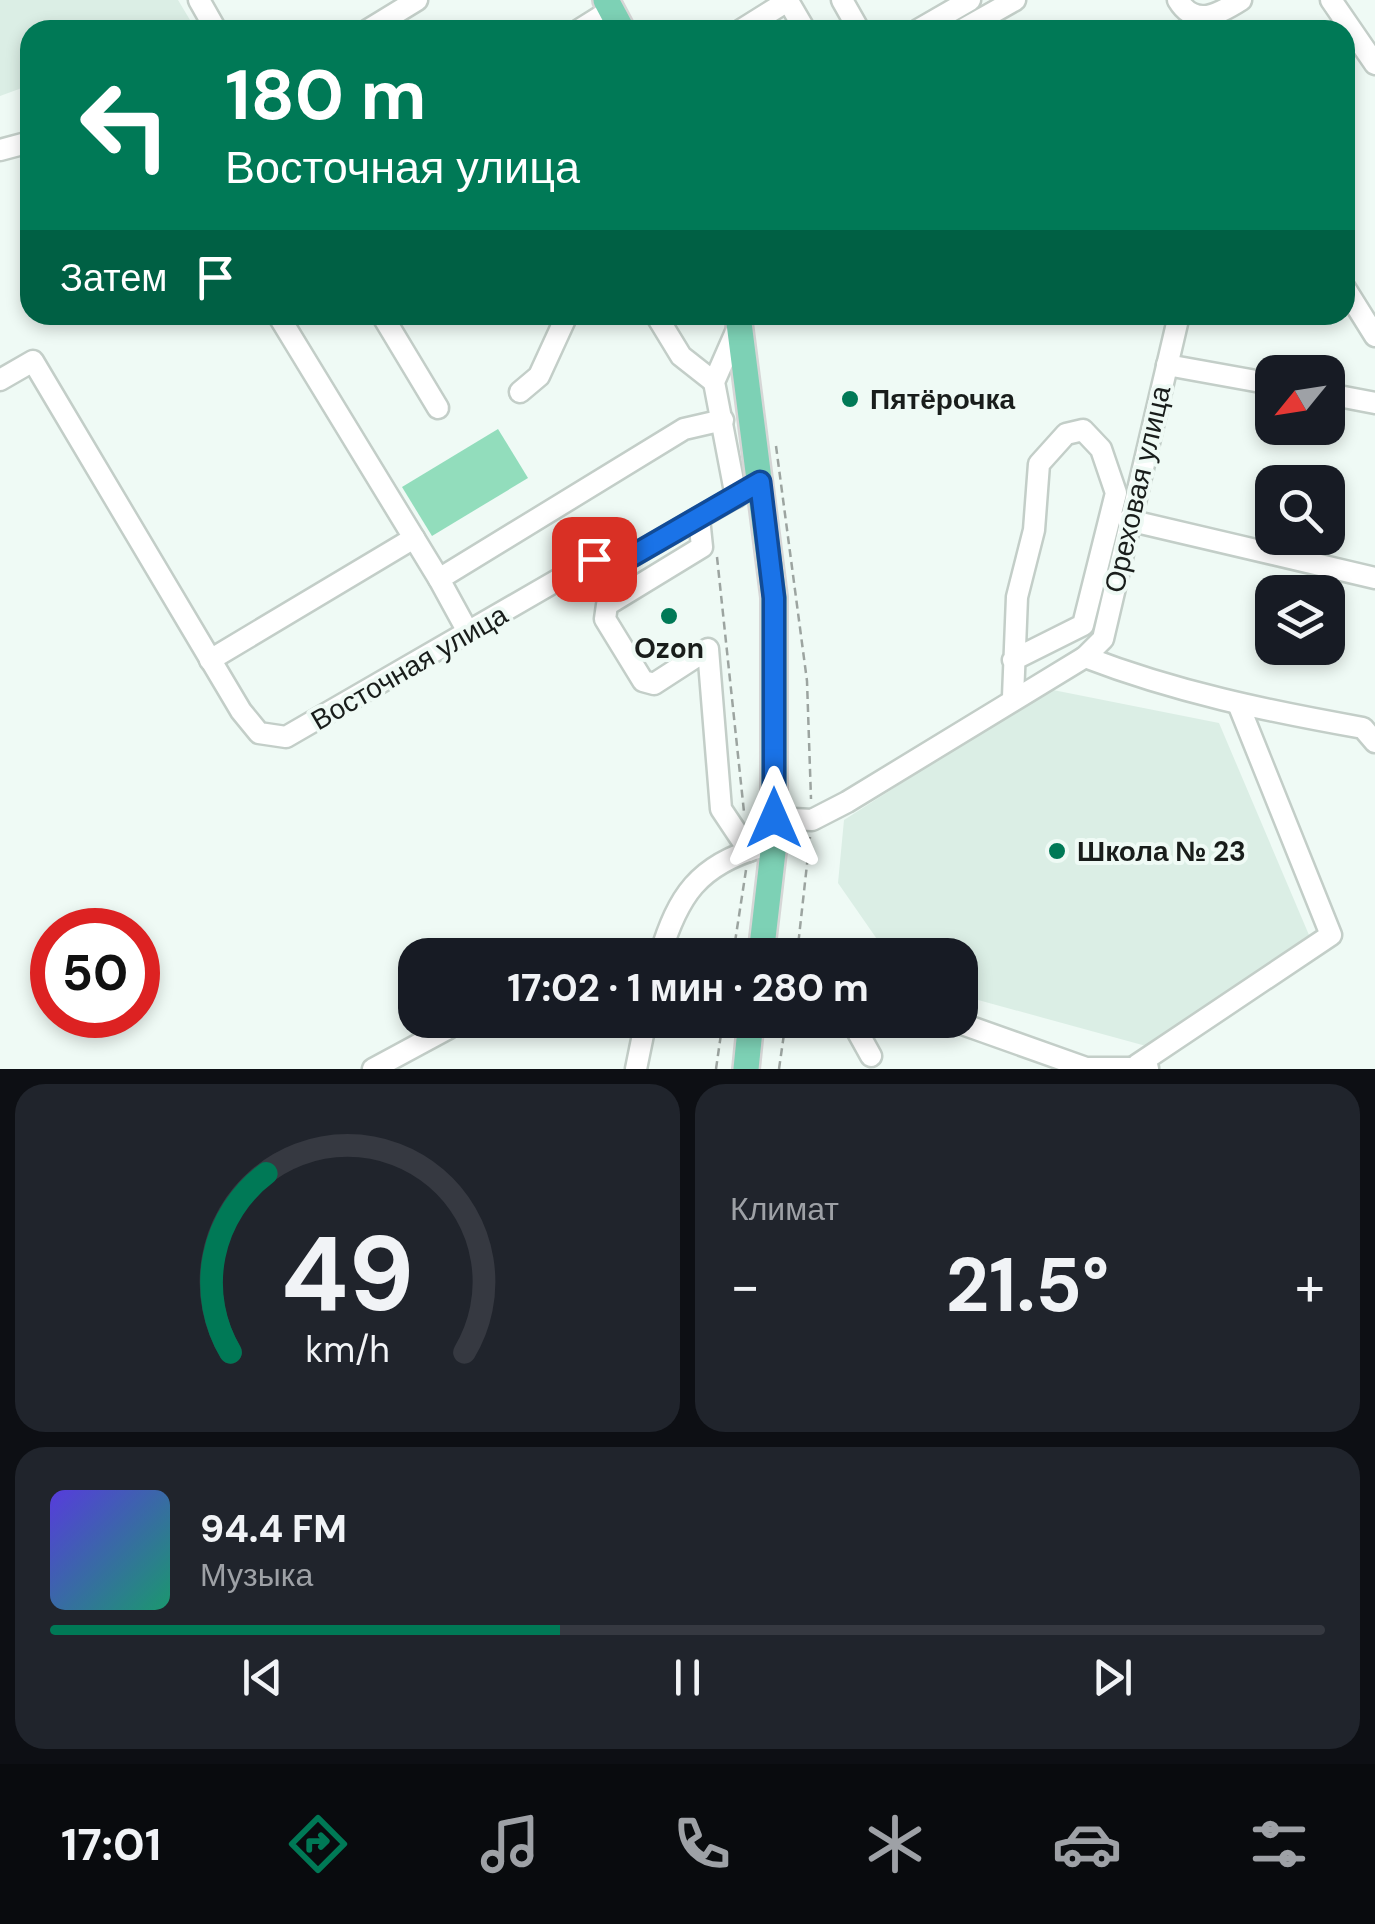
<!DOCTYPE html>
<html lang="ru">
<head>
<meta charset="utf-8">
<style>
	body { margin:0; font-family:"DM Sans",sans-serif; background:#20242c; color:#f1f3f6; height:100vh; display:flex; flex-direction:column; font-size:38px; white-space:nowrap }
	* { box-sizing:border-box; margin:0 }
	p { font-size:32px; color:#9ea1a6 }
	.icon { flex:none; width:55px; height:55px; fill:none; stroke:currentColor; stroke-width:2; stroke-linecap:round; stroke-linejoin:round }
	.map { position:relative; height:1069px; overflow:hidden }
	.sheet { display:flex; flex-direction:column; gap:15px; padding:15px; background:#0d0f14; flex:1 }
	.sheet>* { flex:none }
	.hud { position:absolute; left:20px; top:20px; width:1335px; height:305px; border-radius:30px; box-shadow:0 5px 15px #0003; background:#007956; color:#fff; overflow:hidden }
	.needle { width:65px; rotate:240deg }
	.tools { position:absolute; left:1255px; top:355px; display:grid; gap:20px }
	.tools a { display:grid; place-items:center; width:90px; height:90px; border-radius:20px; background:#171b24; box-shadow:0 5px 15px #0003; font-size:50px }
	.speed { position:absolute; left:30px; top:908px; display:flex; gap:20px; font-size:50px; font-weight:700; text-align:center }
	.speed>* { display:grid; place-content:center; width:130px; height:130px; border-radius:50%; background:#171b24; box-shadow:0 5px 15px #0003; line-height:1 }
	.speed .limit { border:15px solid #d22; background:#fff; color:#111 }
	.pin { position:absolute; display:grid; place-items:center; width:85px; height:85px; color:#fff; margin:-42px; border-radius:20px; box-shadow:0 5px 15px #0006 }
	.me { position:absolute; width:110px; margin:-55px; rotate:0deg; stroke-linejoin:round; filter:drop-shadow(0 0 8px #0008) }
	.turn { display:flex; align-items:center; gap:35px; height:210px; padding:0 40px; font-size:45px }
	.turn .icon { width:130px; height:130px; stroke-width:2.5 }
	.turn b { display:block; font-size:70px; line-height:85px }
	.then { display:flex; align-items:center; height:95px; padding:0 40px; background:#0003; gap:20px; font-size:38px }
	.big { font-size:75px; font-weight:700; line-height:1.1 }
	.sheet .card { flex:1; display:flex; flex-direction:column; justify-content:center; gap:15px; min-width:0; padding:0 35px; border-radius:30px; background:#20242c }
	.sheet .dial { align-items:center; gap:0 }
	.dial svg { height:260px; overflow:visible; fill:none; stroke:#363941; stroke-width:7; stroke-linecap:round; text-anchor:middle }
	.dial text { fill:#f1f3f6; stroke:none }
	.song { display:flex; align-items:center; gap:30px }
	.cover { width:120px; height:120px; border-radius:15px; background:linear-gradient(135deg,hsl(250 70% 55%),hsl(160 70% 35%)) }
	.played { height:10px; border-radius:5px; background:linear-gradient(90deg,#007956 40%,#363941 40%) }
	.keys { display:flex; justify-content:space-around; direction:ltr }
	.heat { display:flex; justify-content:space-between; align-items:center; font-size:55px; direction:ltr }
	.sheet .tiles { flex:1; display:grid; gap:15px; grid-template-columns:1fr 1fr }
	.card:last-child { grid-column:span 2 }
	.trip { position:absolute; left:398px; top:938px; width:580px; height:100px; border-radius:30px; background:#171b24; box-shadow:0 5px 15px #0003; font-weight:700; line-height:100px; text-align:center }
	.tab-bar { display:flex; height:160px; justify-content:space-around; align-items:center; background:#090b0e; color:#9ea1a6 }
	.tab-bar .icon { width:70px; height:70px }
	.tab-bar .on { color:#007956 }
	.tab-bar b { font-size:45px; color:#f1f3f6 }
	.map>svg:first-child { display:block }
</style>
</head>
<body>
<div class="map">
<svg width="1375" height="1069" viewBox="0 0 1375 1069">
	<rect width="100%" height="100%" fill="#effaf5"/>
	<g fill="#dbeee5">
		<polygon points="0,0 178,0 196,30 30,30 30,85 0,96"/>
		<polygon points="1048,689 1219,723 1309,935 1146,1046 960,995 960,955 888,955 838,883 844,820"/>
	</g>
	<polygon fill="#92ddbc" points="498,429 528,478 432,536 402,487"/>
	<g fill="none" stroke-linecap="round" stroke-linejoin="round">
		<g stroke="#c3cec8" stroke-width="25">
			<g id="minor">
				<polyline points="199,0 216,30"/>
				<polyline points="842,0 859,30"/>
				<path d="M1178 0C1195 28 1219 14 1241 0"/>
				<polyline points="1331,0 1375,64"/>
				<polyline points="788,1 805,30"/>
				<polyline points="368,30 417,0"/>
				<polyline points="579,30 611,10"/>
				<polyline points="741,30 789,0"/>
				<polyline points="918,30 970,0"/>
				<polyline points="962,30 1015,0"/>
				<polyline points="0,150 30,142"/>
				<polyline points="1345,288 1375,336"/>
				<polyline points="278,315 439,579"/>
				<polyline points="382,315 438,408"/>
				<polyline points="656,315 681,356 714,382"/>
				<polyline points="1167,365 1272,384"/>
				<polyline points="0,380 33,361 241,711 259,733 286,737 594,559 620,563 761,482"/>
				<polyline points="520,392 539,376 567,315"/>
				<polyline points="1328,394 1375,403"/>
				<polyline points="736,497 714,382 739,325"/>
				<polyline points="699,518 702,547 607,605 605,619 643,681 654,684 708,649 721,809 749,851"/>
				<polyline points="1128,520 1375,578"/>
				<polyline points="468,632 439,579 684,429 723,420"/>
				<path d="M1085 657C1176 692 1267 711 1363 728L1375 742"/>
				<polyline points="210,660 414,538"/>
				<polyline points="1013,697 1017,597 1034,530 1039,464 1066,434 1083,430 1101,449 1116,493 1083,625 1013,660"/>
				<polyline points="774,818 812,820 847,802 1085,657 1103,639 1179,315"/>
				<path d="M660 955C678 896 698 865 761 847"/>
				<polyline points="851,1020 871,1056"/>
				<polyline points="951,1020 1086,1068 1148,1068"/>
				<polyline points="1137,1065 1331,935 1239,706"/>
				<polyline points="373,1069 449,1028"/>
				<polyline points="636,1069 646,1020"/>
			</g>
		</g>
		<g stroke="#d6d6d6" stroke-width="30">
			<g id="major">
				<polyline points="606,0 622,30"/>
				<polyline points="738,315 774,597 774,843 761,955"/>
				<polyline points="746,1069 751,1020"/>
			</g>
		</g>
		<g stroke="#9ca4a0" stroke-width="2.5" stroke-dasharray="8 5" stroke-linecap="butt">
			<polyline points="776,446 807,681 811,799"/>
			<polyline points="717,557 744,812"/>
			<polyline points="733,955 746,870"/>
			<polyline points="797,955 810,837"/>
			<polyline points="716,1069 723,1020"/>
			<polyline points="779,1069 786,1020"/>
		</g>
		<use href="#minor" stroke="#fff" stroke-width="20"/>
		<use href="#major" stroke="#7dd1b5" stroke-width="25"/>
	</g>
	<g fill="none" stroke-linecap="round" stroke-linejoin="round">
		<g stroke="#114b97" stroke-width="25">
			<polyline id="route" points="594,559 620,563 760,482 774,598 774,818"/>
		</g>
		<use href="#route" stroke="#1a73e8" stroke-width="18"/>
	</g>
	<g fill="#007956" stroke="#effaf5" stroke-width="4">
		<circle cx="850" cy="399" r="10"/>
		<circle cx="669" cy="616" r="10"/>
		<circle cx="1057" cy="851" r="10"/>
	</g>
	<g text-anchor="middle" stroke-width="8" stroke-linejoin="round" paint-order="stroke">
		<g font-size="28" font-weight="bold" fill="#191d1b" stroke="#effaf5" text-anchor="start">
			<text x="870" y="409">Пятёрочка</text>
			<text x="669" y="658" text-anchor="middle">Ozon</text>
			<text x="1077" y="861">Школа № 23</text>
		</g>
		<g font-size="28" fill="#191d1b" stroke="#effaf5">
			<text transform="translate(1137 489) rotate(-77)" y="10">Ореховая улица</text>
			<text transform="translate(409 667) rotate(-30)" y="10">Восточная улица</text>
		</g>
	</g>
</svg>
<div class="tools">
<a><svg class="needle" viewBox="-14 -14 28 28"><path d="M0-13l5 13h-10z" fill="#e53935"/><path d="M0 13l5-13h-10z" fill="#9ea1a6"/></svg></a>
<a><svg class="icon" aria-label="search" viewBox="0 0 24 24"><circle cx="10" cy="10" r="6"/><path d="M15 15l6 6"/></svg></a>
<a><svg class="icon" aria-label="layers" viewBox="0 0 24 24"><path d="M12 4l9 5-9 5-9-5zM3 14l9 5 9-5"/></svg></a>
</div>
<div class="speed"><div class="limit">50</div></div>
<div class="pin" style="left:594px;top:559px;background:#d93025"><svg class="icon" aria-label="arrive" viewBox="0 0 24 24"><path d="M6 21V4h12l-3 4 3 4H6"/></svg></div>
<svg class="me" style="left:774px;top:818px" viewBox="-20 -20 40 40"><path d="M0-17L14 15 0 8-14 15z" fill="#1a73e8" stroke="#fff" stroke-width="4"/></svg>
<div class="trip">17:02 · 1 мин · 280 m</div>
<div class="hud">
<div class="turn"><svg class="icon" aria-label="left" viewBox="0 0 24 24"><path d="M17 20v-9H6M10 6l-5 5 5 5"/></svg><div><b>180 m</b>Восточная улица</div></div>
<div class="then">Затем<svg class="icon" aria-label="arrive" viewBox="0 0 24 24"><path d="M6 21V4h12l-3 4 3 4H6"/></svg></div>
</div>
</div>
<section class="sheet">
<div class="tiles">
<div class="card dial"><svg viewBox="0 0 100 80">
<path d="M14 69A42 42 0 1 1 86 69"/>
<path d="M14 69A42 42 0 0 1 25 14" stroke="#007956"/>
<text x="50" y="56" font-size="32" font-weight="700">49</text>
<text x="50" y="72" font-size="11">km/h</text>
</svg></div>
<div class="card"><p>Климат</p>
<div class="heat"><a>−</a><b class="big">21.5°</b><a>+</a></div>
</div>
<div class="card">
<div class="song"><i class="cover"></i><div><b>94.4 FM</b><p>Музыка</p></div></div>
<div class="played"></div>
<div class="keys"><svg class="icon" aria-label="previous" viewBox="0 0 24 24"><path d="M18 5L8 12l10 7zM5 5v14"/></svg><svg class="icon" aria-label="pause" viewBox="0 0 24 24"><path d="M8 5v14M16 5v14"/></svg><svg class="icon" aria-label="next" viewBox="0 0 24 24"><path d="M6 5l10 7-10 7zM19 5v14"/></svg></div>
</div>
</div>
</section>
<nav class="tab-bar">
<b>17:01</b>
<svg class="icon on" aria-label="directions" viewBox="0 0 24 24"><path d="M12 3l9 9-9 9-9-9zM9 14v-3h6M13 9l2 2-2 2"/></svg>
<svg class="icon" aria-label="music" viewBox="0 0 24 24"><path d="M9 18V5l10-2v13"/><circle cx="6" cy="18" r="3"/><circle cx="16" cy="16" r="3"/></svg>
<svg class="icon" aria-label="phone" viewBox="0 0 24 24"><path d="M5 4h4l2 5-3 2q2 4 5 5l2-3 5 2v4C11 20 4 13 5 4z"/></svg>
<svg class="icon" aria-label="climate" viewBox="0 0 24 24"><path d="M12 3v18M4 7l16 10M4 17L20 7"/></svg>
<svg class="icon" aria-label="car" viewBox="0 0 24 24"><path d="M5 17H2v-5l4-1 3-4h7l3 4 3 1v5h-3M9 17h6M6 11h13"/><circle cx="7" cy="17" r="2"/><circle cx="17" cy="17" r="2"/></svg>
<svg class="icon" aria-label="filters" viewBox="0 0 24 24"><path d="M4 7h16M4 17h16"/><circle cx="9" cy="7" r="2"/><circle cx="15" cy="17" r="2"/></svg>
</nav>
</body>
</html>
